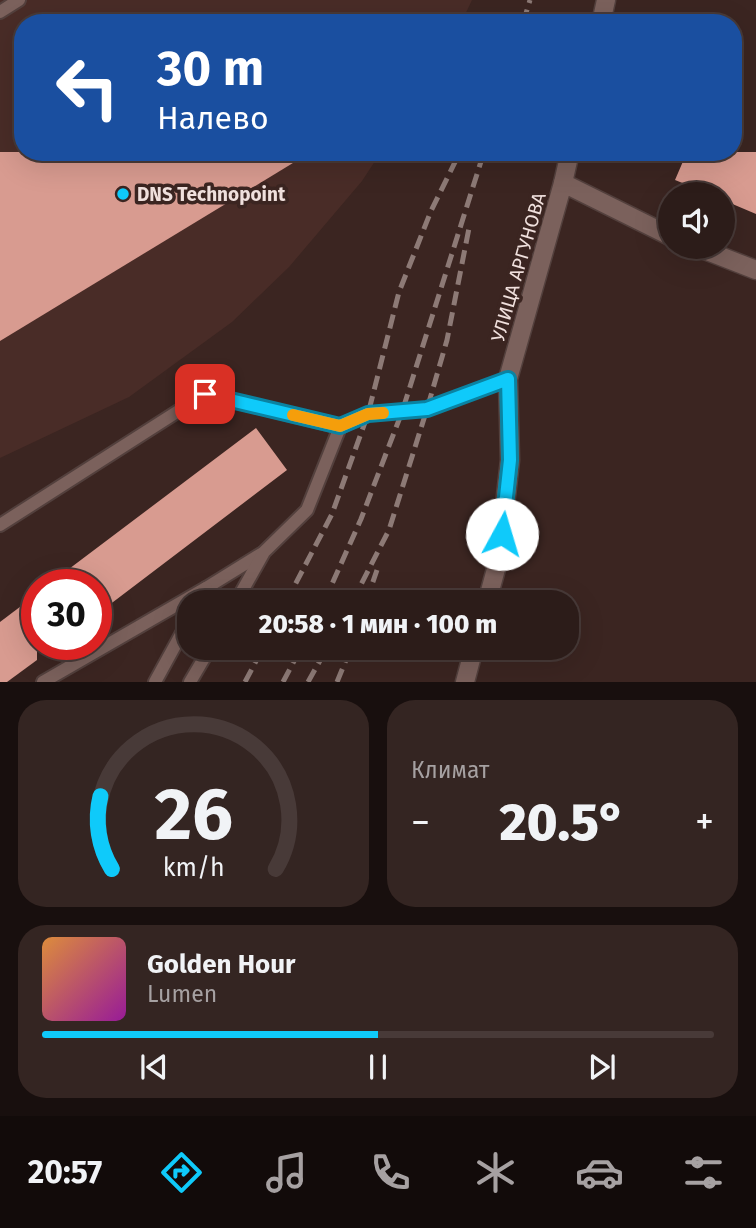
<!DOCTYPE html>
<html lang="ru">
<head>
<meta charset="utf-8">
<style>
	body { margin:0; font-family:"Fira Sans",sans-serif; background:#342522; color:#f1f3f6; height:100vh; display:flex; flex-direction:column; font-size:26px; white-space:nowrap }
	* { box-sizing:border-box; margin:0 }
	p { font-size:23px; color:#a6a1a2 }
	.icon { flex:none; width:38px; height:38px; fill:none; stroke:currentColor; stroke-width:2; stroke-linecap:round; stroke-linejoin:round }
	.map { position:relative; height:682px; overflow:hidden }
	.sheet { display:flex; flex-direction:column; gap:18px; padding:18px; background:#180f0e; flex:1 }
	.sheet>* { flex:none }
	.hud { position:absolute; left:14px; top:14px; width:728px; height:147px; border-radius:28px; box-shadow:0 7px 28px #0002,0 0 0 2px #483a38; background:#1a4fa0; color:#fff; overflow:hidden }
	.buttons { position:absolute; left:658px; top:182px; display:grid; gap:14px }
	.buttons a { display:grid; place-items:center; width:77px; height:77px; border-radius:50%; background:#2c1c19; box-shadow:0 7px 28px #0002,0 0 0 2px #483a38; font-size:35px }
	.speed { position:absolute; left:21px; top:569px; display:flex; gap:14px; font-size:35px; font-weight:700; text-align:center }
	.speed>* { display:grid; place-content:center; width:91px; height:91px; border-radius:50%; background:#2c1c19; box-shadow:0 7px 28px #0002,0 0 0 2px #483a38; line-height:1 }
	.speed .limit { border:10px solid #d22; background:#fff; color:#111 }
	.pin { position:absolute; display:grid; place-items:center; width:60px; height:60px; color:#fff; margin:-30px; border-radius:14px; box-shadow:0 4px 10px #0006 }
	.me { position:absolute; width:77px; margin:-38px; rotate:6deg; stroke-linejoin:round; filter:drop-shadow(0 0 5px #0008) }
	.turn { display:flex; align-items:center; gap:24px; height:147px; padding:0 28px; font-size:32px }
	.turn .icon { width:91px; height:91px; stroke-width:2.5 }
	.turn b { display:block; font-size:49px; line-height:60px }
	.big { font-size:52px; font-weight:800; line-height:1.1 }
	.sheet .card { flex:1; display:flex; flex-direction:column; justify-content:center; gap:10px; min-width:0; padding:0 24px; border-radius:28px; background:#342522 }
	.sheet .dial { align-items:center; gap:0 }
	.dial svg { height:182px; overflow:visible; fill:none; stroke:#483a38; stroke-width:7; stroke-linecap:round; text-anchor:middle }
	.dial text { fill:#f1f3f6; stroke:none }
	.song { display:flex; align-items:center; gap:21px }
	.cover { width:84px; height:84px; border-radius:10px; background:linear-gradient(135deg,hsl(30 70% 55%),hsl(300 70% 35%)) }
	.played { height:7px; border-radius:4px; background:linear-gradient(90deg,#0fcafa 50%,#483a38 50%) }
	.keys { display:flex; justify-content:space-around; direction:ltr }
	.heat { display:flex; justify-content:space-between; align-items:center; font-size:38px; direction:ltr }
	.sheet .tiles { flex:1; display:grid; gap:18px; grid-template-columns:1fr 1fr }
	.card:last-child { grid-column:span 2 }
	.trip { position:absolute; left:177px; top:590px; width:402px; height:70px; border-radius:28px; background:#2c1c19; box-shadow:0 7px 28px #0002,0 0 0 2px #483a38; font-weight:800; line-height:70px; text-align:center }
	.tab-bar { display:flex; height:112px; justify-content:space-around; align-items:center; background:#120b0a; color:#a6a1a2 }
	.tab-bar .icon { width:49px; height:49px }
	.tab-bar .current { color:#0fcafa }
	.tab-bar b { font-size:32px; color:#f1f3f6 }
	.map>svg:first-child { display:block }
</style>
</head>
<body>
<div class="map">
<svg width="756" height="682" viewBox="0 0 756 682">
	<rect width="100%" height="100%" fill="#3b2521"/>
	<polygon fill="#492c27" points="0,0 472,0 461,23 23,23 23,152 381,152 362,181 289,267 232,322 129,397 0,458"/>
	<g fill="#d89b90">
		<polygon points="0,152 311,152 0,341"/>
		<polygon points="687,152 756,152 756,214 723,200 723,194 710,194 675,180"/>
		<polygon points="256,428 287,470 96,615 96,584 49,584"/>
		<polygon points="37,594 37,660 7,682 0,682 0,622"/>
	</g>
	<g fill="none" stroke-linecap="round" stroke-linejoin="round">
		<g stroke="#53403d" stroke-width="16">
			<g id="service">
				<polyline points="0,12 19,0"/>
				<polyline points="0,525 205,394 340,427"/>
				<polyline points="202,596 206,588 261,554"/>
				<polyline points="236,602 264,552 307,510 340,427 368,414 427,409 508,379"/>
				<polyline points="43,682 206,588"/>
				<polyline points="155,682 189,620"/>
				<polyline points="190,682 210,648"/>
			</g>
		</g>
		<g stroke="#53403d" stroke-width="21">
			<g id="minor">
				<polyline points="697,247 756,270"/>
				<polyline points="487,602 499,558 510,460 508,379 563,183 670,236"/>
				<polyline points="465,682 474,648"/>
			</g>
		</g>
		<g stroke="#53403d" stroke-width="21">
			<g id="tertiary">
				<polyline points="601,23 606,0"/>
				<polyline points="563,183 570,152"/>
			</g>
		</g>
		<use href="#service" stroke="#7b615c" stroke-width="12"/>
		<use href="#minor" stroke="#7b615c" stroke-width="18"/>
		<use href="#tertiary" stroke="#7b615c" stroke-width="18"/>
		<g stroke="#8d7a76" stroke-width="5" stroke-dasharray="14 7" stroke-linecap="butt">
			<polyline points="523,23 530,0"/>
			<polyline points="286,602 332,514 368,414 399,292 431,211 460,152"/>
			<polyline points="324,602 361,519 402,412 484,152"/>
			<polyline points="352,602 389,530 427,409 447,340 470,223"/>
			<polyline points="366,602 377,570"/>
			<polyline points="245,682 263,648"/>
			<polyline points="283,682 301,648"/>
			<polyline points="308,682 327,648"/>
			<polyline points="337,682 351,648"/>
		</g>
	</g>
	<g fill="none" stroke-linecap="round" stroke-linejoin="round">
		<g stroke="#0a83a2" stroke-width="18">
			<polyline id="route" points="205,394 340,426 368,414 427,409 508,379 510,460 502,534"/>
		</g>
		<use href="#route" stroke="#0fcafa" stroke-width="12"/>
		<polyline stroke="#f59e0b" stroke-width="12" points="293,415 340,426 368,414 383,413"/>
	</g>
	<circle fill="#0fcafa" stroke="#3b2521" stroke-width="2.5" cx="123" cy="194" r="7"/>
	<g text-anchor="middle" stroke-width="7" stroke-linejoin="round" paint-order="stroke">
		<g font-size="19" font-weight="bold" fill="#f0e0dd" stroke="#3b2521" text-anchor="start">
			<text x="137" y="201">DNS Technopoint</text>
		</g>
		<g font-size="19" fill="#f0e0dd" stroke="#3b2521">
			<text transform="translate(518 267) rotate(-74)" y="7">УЛИЦА АРГУНОВА</text>
		</g>
	</g>
</svg>
<div class="buttons">
<a><svg class="icon" aria-label="sound" viewBox="0 0 24 24"><path d="M4 9h4l5-4v14l-5-4H4zM17 9q2 3 0 6"/></svg></a>
</div>
<div class="speed"><div class="limit">30</div></div>
<div class="pin" style="left:205px;top:394px;background:#d93025"><svg class="icon" aria-label="arrive" viewBox="0 0 24 24"><path d="M6 21V4h12l-3 4 3 4H6"/></svg></div>
<svg class="me" style="left:502px;top:534px" viewBox="-20 -20 40 40"><circle r="19" fill="#fff"/><path d="M0-13L10 11 0 6-10 11z" fill="#0fcafa"/></svg>
<div class="trip">20:58 · 1 мин · 100 m</div>
<div class="hud">
<div class="turn"><svg class="icon" aria-label="left" viewBox="0 0 24 24"><path d="M17 20v-9H6M10 6l-5 5 5 5"/></svg><div><b>30 m</b>Налево</div></div>
</div>
</div>
<section class="sheet">
<div class="tiles">
<div class="card dial"><svg viewBox="0 0 100 80">
<path d="M14 69A42 42 0 1 1 86 69"/>
<path d="M14 69A42 42 0 0 1 9 37" stroke="#0fcafa"/>
<text x="50" y="56" font-size="32" font-weight="700">26</text>
<text x="50" y="72" font-size="11">km/h</text>
</svg></div>
<div class="card"><p>Климат</p>
<div class="heat"><a>−</a><b class="big">20.5°</b><a>+</a></div>
</div>
<div class="card">
<div class="song"><i class="cover"></i><div><b>Golden Hour</b><p>Lumen</p></div></div>
<div class="played"></div>
<div class="keys"><svg class="icon" aria-label="previous" viewBox="0 0 24 24"><path d="M18 5L8 12l10 7zM5 5v14"/></svg><svg class="icon" aria-label="pause" viewBox="0 0 24 24"><path d="M8 5v14M16 5v14"/></svg><svg class="icon" aria-label="next" viewBox="0 0 24 24"><path d="M6 5l10 7-10 7zM19 5v14"/></svg></div>
</div>
</div>
</section>
<nav class="tab-bar">
<b>20:57</b>
<svg class="icon current" aria-label="directions" viewBox="0 0 24 24"><path d="M12 3l9 9-9 9-9-9zM9 14v-3h6M13 9l2 2-2 2"/></svg>
<svg class="icon" aria-label="music" viewBox="0 0 24 24"><path d="M9 18V5l10-2v13"/><circle cx="6" cy="18" r="3"/><circle cx="16" cy="16" r="3"/></svg>
<svg class="icon" aria-label="phone" viewBox="0 0 24 24"><path d="M5 4h4l2 5-3 2q2 4 5 5l2-3 5 2v4C11 20 4 13 5 4z"/></svg>
<svg class="icon" aria-label="climate" viewBox="0 0 24 24"><path d="M12 3v18M4 7l16 10M4 17L20 7"/></svg>
<svg class="icon" aria-label="car" viewBox="0 0 24 24"><path d="M5 17H2v-5l4-1 3-4h7l3 4 3 1v5h-3M9 17h6M6 11h13"/><circle cx="7" cy="17" r="2"/><circle cx="17" cy="17" r="2"/></svg>
<svg class="icon" aria-label="filters" viewBox="0 0 24 24"><path d="M4 7h16M4 17h16"/><circle cx="9" cy="7" r="2"/><circle cx="15" cy="17" r="2"/></svg>
</nav>
</body>
</html>
